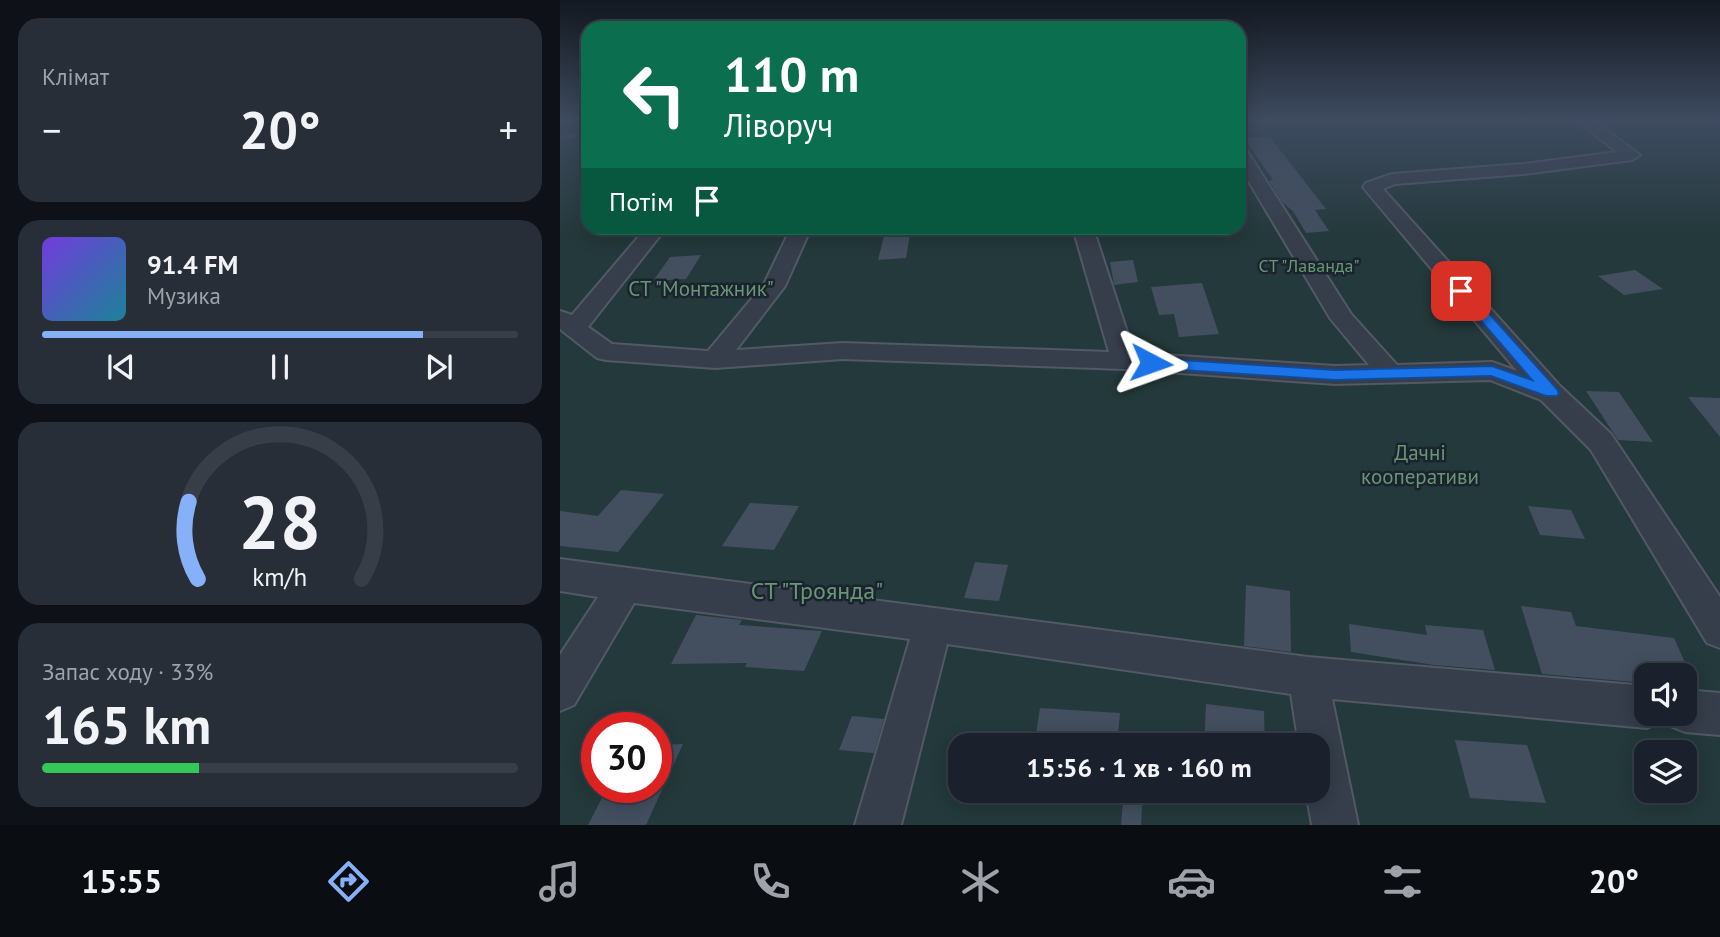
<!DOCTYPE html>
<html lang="uk">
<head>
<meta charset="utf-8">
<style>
	body { margin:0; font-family:"PT Sans",sans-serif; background:#272e38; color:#f1f3f6; height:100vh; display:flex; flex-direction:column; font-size:26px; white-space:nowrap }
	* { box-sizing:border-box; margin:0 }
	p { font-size:23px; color:#9fa3a9 }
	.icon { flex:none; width:38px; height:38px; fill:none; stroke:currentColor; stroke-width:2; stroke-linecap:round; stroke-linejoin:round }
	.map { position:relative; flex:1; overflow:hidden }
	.side { display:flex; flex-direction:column; gap:18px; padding:18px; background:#0e1218; width:560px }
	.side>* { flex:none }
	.guide { position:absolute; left:21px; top:21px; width:665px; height:214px; border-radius:21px; box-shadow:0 4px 18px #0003,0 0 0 2px #383e48; background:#0b6e4f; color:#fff; overflow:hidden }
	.buttons { position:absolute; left:1074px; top:663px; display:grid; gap:14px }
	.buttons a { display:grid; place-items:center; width:63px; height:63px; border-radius:14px; background:#1a212c; box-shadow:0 4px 18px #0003,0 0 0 2px #383e48; font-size:35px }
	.speed { position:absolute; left:21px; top:712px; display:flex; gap:14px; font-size:35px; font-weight:700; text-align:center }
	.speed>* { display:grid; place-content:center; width:91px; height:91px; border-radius:50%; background:#1a212c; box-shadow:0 4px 18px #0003,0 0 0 2px #383e48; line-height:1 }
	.speed .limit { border:10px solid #d22; background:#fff; color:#111 }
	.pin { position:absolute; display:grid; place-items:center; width:60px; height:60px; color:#fff; margin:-30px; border-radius:14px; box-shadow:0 4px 10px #0006 }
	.me { position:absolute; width:77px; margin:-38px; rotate:94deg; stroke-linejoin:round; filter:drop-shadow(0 0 5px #0008) }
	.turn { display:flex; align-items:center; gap:24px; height:147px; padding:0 28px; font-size:32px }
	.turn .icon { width:91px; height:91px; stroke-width:2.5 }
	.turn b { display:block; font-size:49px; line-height:60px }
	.then { display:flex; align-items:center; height:66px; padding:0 28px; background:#0003; gap:14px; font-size:26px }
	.big { font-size:52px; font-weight:700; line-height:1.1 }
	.side .tile { flex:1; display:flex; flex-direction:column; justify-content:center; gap:10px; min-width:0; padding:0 24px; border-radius:21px; background:#272e38 }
	.side .dial { align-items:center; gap:0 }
	.dial svg { height:182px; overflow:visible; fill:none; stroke:#383e48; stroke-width:7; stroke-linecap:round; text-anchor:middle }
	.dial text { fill:#f1f3f6; stroke:none }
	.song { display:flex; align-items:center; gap:21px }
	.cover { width:84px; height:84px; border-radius:10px; background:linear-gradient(135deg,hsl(260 70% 55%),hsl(190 70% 35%)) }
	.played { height:7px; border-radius:4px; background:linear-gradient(90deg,#86b0f7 80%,#383e48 80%) }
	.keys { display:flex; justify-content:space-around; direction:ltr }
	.heat { display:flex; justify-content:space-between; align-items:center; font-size:38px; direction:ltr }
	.charge { height:10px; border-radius:5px; background:linear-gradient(90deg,#34c759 33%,#383e48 0) }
	.trip { position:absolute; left:388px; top:733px; width:382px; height:70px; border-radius:21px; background:#1a212c; box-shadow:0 4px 18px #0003,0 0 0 2px #383e48; font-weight:700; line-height:70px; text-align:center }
	.tabs { display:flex; height:112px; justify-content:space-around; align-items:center; background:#0a0d12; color:#9fa3a9 }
	.tabs .icon { width:49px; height:49px }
	.tabs .selected { color:#86b0f7 }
	.tabs b { font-size:32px; color:#f1f3f6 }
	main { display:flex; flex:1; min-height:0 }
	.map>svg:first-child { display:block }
</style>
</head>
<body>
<main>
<section class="side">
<div class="tile"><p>Клімат</p>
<div class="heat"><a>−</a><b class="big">20°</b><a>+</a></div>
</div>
<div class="tile">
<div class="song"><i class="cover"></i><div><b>91.4 FM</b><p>Музика</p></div></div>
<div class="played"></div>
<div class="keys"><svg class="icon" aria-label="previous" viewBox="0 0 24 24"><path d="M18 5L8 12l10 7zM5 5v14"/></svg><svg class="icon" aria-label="pause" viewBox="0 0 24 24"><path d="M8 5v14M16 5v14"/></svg><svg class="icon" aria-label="next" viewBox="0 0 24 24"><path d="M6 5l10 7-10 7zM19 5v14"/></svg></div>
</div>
<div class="tile dial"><svg viewBox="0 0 100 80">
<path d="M14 69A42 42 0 1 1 86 69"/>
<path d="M14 69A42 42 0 0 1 10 35" stroke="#86b0f7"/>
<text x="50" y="56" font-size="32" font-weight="700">28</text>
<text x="50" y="72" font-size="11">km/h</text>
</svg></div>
<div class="tile"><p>Запас ходу · 33%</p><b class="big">165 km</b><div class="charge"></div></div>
</section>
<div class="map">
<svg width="1160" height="825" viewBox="0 0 1160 825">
	<rect width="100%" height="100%" fill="#222c3a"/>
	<path fill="#24393b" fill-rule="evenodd" d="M0 120H28V228H679V120H1160V825H0ZM1087 676H1125V714H1087ZM37 728H96V788H37ZM401 746H758V791H401ZM1087 752H1125V791H1087Z"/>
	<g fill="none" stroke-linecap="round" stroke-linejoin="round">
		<polyline stroke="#364761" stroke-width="4.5" points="0,138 28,133"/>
	</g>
	<g fill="#434f5f">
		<polygon points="710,137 766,209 755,210 769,231 746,233 733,211 723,203 709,181 713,180 684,138"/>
		<polygon points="326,228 351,228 346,258 318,260"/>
		<polygon points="141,255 126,279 93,281 110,257"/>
		<polygon points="573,260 578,282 554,285 550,262"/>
		<polygon points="1075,270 1103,289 1064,295 1038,276"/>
		<polygon points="642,283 659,334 619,337 614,314 599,315 591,287"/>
		<polygon points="1026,391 1059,392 1093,442 1058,440"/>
		<polygon points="1128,397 1160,398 1160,437"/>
		<polygon points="61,490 104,494 58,552 0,546 0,511 38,516"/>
		<polygon points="190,503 239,506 214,550 162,546"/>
		<polygon points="968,506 1011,510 1025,539 980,535"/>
		<polygon points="415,562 448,565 439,601 404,598"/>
		<polygon points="686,585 730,591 731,652 684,646"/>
		<polygon points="961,606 1011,612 1016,626 1114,638 1131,676 1087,676 1087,683 982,674"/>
		<polygon points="136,615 182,620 179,625 262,631 244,671 185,667 187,663 111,664"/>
		<polygon points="789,624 867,635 865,625 923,630 935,670 874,665 791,652"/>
		<polygon points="646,704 704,711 705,746 644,746"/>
		<polygon points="480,708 560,713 557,746 474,746"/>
		<polygon points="292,716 324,719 314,753 279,750"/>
		<polygon points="895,740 967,745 986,803 910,798"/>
		<polygon points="123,744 86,825 28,825 47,788 96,788 96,745"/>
		<polygon points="564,791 583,791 581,825 561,825"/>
	</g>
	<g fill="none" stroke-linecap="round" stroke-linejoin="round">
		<g stroke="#515965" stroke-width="4">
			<polygon id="service" points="1152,120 1160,120 1160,125"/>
		</g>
		<g stroke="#515965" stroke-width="4">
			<g id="minor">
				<polygon points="1016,120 1033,120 1080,155 1072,160 964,174 835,184 823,189 1000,386 1051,434 1160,597 1160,648 1147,643 1031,450 981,400 930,380 775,384 564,369 283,359 155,368 46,360 37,358 0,329 0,311 12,315 86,228 106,228 28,327 52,344 148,351 204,284 231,228 251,228 225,286 176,350 283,343 549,352 513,228 533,228 574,353 775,366 809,365 770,318 679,165 679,146 687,151 791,314 837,365 932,362 957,371 803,187 806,183 832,174 964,164 1057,152"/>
				<polygon points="0,559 748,657 1087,686 1087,714 1105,714 1102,722 1087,728 772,699 798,825 752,825 746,791 758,791 758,746 739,746 731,694 387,644 341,825 295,825 350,639 74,603 14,705 0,711 0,655 38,597 0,591"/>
				<polygon points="1125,690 1160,693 1160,735 1125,732 1110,726 1106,714 1125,714"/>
			</g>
		</g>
		<use href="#service" fill="#363e4b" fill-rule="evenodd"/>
		<use href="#minor" fill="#363e4b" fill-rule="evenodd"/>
	</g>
	<linearGradient id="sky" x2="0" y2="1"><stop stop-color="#131820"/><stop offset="0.51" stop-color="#3e4b60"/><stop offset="1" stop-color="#3e4b60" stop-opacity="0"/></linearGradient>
	<rect width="1160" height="236" fill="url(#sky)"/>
	<polygon fill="#1a73e8" stroke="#114b97" stroke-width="2" points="901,287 906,288 997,389 999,393 997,396 986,396 931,376 775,380 591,368 583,363 591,358 775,370 932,366 972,380 897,293 897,288"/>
	<g text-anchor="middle" stroke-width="5" stroke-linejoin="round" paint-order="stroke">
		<g font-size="18" fill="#689774" stroke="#1b232f">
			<text x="749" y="272">СТ "Лаванда"</text>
		</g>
		<g font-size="21" fill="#689774" stroke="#1b232f">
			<text x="141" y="296">СТ "Монтажник"</text>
			<text x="860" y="460">Дачні<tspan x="860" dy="24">кооперативи</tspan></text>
		</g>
		<g font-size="24" fill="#689774" stroke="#1b232f">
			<text x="257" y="599">СТ "Троянда"</text>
		</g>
	</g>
</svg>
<div class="buttons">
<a><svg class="icon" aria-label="sound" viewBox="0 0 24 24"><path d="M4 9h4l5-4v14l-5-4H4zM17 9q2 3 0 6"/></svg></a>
<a><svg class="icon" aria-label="layers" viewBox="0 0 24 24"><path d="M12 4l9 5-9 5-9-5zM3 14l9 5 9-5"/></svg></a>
</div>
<div class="speed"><div class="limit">30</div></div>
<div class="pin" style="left:901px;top:291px;background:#d93025"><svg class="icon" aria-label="arrive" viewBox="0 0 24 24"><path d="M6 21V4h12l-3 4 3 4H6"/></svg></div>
<svg class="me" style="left:591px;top:363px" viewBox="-20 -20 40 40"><path d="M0-17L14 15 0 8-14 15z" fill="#1a73e8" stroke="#fff" stroke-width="4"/></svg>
<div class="trip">15:56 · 1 хв · 160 m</div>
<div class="guide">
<div class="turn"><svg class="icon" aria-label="left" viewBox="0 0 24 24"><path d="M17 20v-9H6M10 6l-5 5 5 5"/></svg><div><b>110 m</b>Ліворуч</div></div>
<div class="then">Потім<svg class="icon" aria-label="arrive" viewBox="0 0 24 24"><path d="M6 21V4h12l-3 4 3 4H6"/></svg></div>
</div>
</div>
</main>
<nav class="tabs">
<b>15:55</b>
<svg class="icon selected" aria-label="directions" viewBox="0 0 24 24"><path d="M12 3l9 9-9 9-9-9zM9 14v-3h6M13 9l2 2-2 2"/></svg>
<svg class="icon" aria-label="music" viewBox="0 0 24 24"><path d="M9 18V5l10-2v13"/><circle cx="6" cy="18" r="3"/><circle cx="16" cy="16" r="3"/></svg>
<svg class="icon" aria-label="phone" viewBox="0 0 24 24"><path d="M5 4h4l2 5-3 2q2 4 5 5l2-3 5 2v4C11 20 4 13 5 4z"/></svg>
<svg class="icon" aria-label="climate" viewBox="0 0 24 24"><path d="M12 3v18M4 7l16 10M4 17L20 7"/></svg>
<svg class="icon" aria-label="car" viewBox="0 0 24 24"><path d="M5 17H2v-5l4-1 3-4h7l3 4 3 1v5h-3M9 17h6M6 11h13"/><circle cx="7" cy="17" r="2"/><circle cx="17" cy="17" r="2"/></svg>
<svg class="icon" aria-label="filters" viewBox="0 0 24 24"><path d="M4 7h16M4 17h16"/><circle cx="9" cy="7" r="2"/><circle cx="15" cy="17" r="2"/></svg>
<b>20°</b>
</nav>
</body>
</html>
